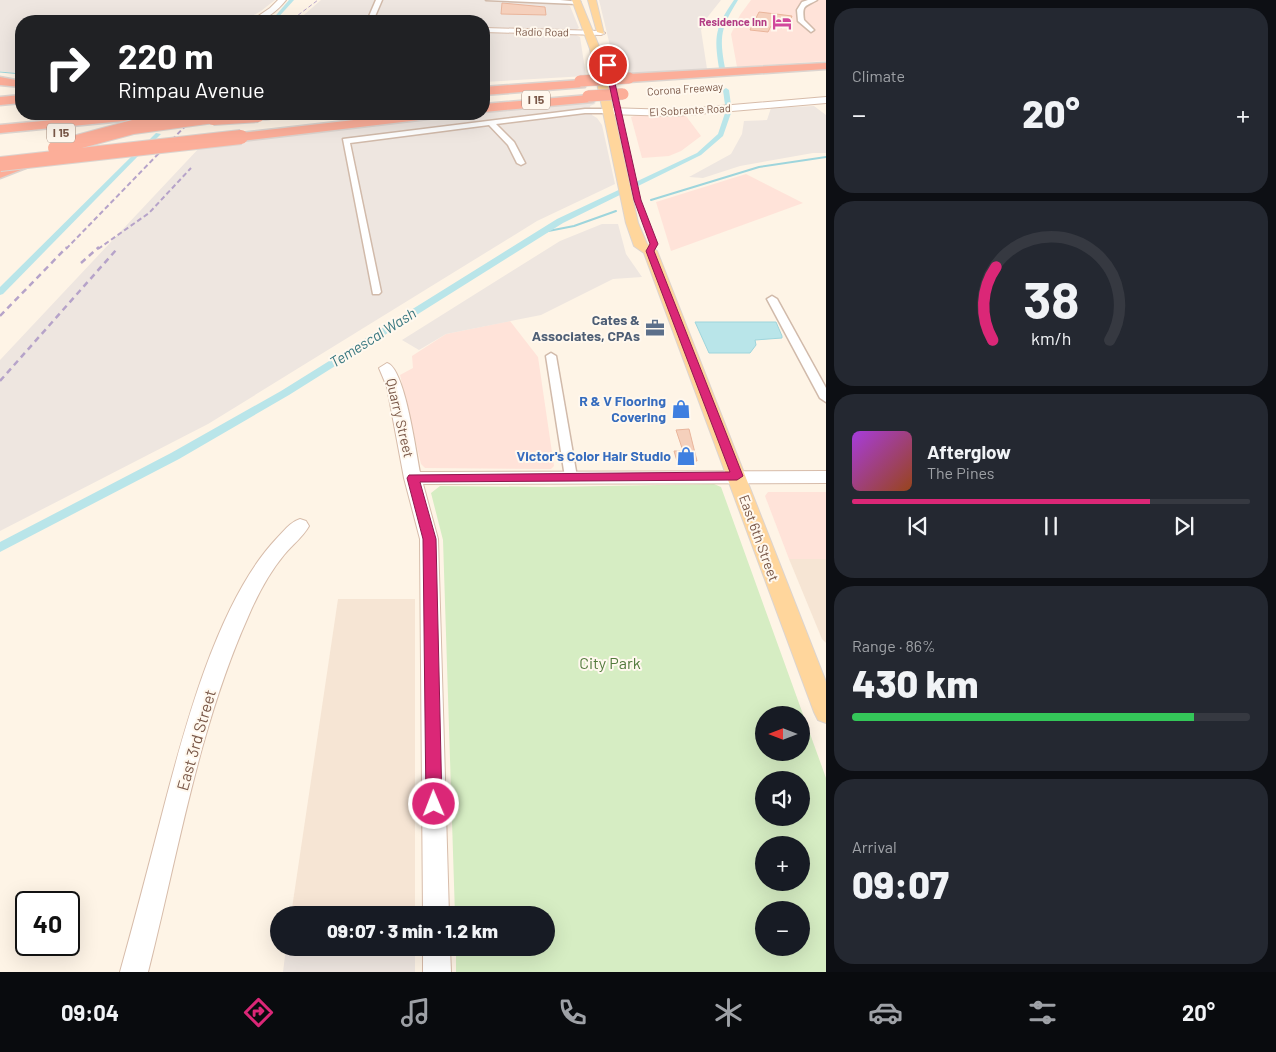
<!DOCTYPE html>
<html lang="en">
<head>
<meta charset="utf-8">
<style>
	body { margin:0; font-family:Barlow,sans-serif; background:#242831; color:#f1f3f6; height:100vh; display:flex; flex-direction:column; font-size:19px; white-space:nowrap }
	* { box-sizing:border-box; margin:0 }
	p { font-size:16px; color:#9ea1a6 }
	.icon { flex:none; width:28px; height:28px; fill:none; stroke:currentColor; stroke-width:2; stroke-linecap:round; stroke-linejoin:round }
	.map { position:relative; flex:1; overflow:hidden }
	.sheet { display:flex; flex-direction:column; gap:8px; padding:8px; background:#0d0f14; width:450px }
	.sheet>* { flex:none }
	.guide { position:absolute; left:15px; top:15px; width:475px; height:105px; border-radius:20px; box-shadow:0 5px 20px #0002; background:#202124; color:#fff; overflow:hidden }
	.needle { width:32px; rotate:270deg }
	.tools { position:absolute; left:755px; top:706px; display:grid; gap:10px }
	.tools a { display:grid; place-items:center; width:55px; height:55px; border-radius:50%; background:#171b24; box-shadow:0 5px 20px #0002; font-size:25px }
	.speed { position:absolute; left:15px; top:891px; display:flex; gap:10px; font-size:25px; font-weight:700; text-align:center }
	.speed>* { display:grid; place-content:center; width:65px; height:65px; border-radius:50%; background:#171b24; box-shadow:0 5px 20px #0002; line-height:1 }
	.speed .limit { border:2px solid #111; border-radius:8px; background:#fff; color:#111 }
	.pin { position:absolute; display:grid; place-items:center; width:42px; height:42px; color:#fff; margin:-21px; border:2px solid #fff; border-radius:50%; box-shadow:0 1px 5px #0007 }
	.me { position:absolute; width:55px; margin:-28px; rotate:359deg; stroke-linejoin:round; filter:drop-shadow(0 0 4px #0008) }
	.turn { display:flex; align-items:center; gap:18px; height:105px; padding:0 20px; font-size:22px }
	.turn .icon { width:65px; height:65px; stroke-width:2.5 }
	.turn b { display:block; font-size:35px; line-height:42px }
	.big { font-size:38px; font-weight:800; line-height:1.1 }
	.sheet .card { flex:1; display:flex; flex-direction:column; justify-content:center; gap:8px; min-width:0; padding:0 18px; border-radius:20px; background:#242831 }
	.sheet .dial { align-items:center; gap:0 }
	.dial svg { height:130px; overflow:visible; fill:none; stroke:#363941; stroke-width:7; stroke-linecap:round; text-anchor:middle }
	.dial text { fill:#f1f3f6; stroke:none }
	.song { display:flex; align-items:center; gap:15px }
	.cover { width:60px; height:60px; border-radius:8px; background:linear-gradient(135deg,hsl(280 70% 55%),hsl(20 70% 35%)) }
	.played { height:5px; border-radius:2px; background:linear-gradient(90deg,#db2777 75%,#363941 75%) }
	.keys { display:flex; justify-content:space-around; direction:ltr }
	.heat { display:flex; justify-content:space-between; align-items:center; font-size:28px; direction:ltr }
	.charge { height:8px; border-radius:4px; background:linear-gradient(90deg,#34c759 86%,#363941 0) }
	.trip { position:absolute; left:270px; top:906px; width:285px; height:50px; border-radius:25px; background:#171b24; box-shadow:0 5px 20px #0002; font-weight:800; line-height:50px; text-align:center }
	.tab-bar { display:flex; height:80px; justify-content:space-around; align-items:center; background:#090b0e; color:#9ea1a6 }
	.tab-bar .icon { width:35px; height:35px }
	.tab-bar .selected { color:#db2777 }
	.tab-bar b { font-size:22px; color:#f1f3f6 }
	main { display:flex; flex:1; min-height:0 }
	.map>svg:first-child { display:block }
</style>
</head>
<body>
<main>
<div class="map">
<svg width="826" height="972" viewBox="0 0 826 972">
	<rect width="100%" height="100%" fill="#fef4e6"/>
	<g fill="#f6e5d4">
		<polygon points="789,559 826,559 826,643 822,639"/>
		<polygon points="338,599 415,599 415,915 291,915"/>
	</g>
	<g fill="#ffe3d9">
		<polygon points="751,0 826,0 826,61 737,67 731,34 740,15"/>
		<polygon points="634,116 686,116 701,136 681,151 669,156 642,158 631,117"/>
		<polygon points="746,174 803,203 671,251 656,202"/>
		<polygon points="510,321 538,357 554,466 551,469 425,468 421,464 400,375 413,368 412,356 446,334"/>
		<polygon points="768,492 826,492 826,559 789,559 765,496"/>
	</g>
	<g fill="#eee6e0">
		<polygon points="0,0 275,0 261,11 243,21 21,21 21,71 13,73 0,71"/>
		<polygon points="321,0 564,0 564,4 570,6 579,28 574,31 576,35 580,37 586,76 484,82 484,21 297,21"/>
		<polygon points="599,0 721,0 706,19 701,30 707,69 617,75"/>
		<polygon points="596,101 595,104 590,106 592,115 597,118 602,125 615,184 537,221 208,424 0,531 0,360 201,146 459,114 484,114 485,111"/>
		<polygon points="814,106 826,115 826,153 813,153 740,166 703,178 689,177 731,154 742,134 744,121 767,120 771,108"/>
		<polygon points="602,224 618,224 626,254 642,277 613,279 541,315 446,334 419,350 402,340 560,241"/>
		<polygon points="286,948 415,948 415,972 283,972"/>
	</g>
	<path fill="#d6edc3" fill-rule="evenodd" d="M714 484 721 487 826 778V972H456V948H546V915H455L443 540 431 493 440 486 549 487ZM764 715H801V752H764ZM764 780H801V818H764ZM764 845H801V882H764ZM764 910H801V948H764Z"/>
	<polygon fill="#b9e5e9" stroke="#9ed5dc" points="695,322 776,322 782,336 782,338 755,340 756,345 750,353 709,353"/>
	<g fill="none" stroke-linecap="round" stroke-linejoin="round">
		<g stroke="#9ed5dc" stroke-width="1">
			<polyline points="271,19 274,20"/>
			<polyline points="0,72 21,74"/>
		</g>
		<g stroke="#9ed5dc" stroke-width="2">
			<polyline points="651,200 759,167 826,157"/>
			<polyline points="538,233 574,226 616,211"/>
		</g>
		<g fill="#b9e5e9" fill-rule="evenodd">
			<polygon points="289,0 294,0 275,21 271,21"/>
			<path d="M734 0H738C721 28 719 35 725 68L722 70 719 68C714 35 715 28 734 0Z"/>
			<polygon points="726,88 729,90 731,105 728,107 725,105 723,90"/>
			<polygon points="728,111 731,113 723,136 701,155 563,223 289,395 179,459 0,552 0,542 171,453 281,391 557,219 697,153 718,134 725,113"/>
			<polygon points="156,133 161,134 148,147 144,147 144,145"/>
			<polygon points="138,150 143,151 3,294 0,295 0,287"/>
		</g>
	</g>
	<g fill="#f5d0bc" stroke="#e9b59b">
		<polygon points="502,3 545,7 546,15 501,14"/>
		<polygon points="759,12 776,14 792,16 789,24 784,23 782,28 771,26 768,32 750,30"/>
		<polygon points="689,429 697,461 677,461 674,451 683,451 676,430"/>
	</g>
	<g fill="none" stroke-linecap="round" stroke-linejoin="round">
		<g stroke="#d1baaa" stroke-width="3">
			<g id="street">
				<polygon points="376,0 382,0 373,21 367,21"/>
				<polygon points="486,0 560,0 580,2 577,4"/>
				<path d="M808 0H817C805 7 802 4 804 20L814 30 811 32 798 21 797 10 802 2Z"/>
				<polygon points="212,19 255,19 258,21 209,21"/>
				<polygon points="585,109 607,109 610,111 607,113 585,113 496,124 514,142 525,163 521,165 517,163 508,145 489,125 350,143 381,292 379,294 373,294 343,139"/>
				<polygon points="772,296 777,299 826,388 826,402 820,398 767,299"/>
				<polygon points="551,353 556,356 577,477 571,481 565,477 546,356"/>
			</g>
		</g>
		<g stroke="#d7bcaa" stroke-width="2">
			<g id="secondary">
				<path d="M278 0H286C277 11 266 21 251 21L270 8Z"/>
				<polygon points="484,28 601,31 605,33 601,35 484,32"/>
				<polygon points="826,97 826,103 674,116 607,114 602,111 607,108 674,110"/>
				<path d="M387 363C405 368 416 452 420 472L826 471V483L423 484 438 539 449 915H423L420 539 404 478 387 387 379 368Z"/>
				<path d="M300 519 306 521 309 526C303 537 292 545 284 555 269 573 257 596 248 617 198 729 178 854 148 972H120C134 922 147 872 160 822 182 737 216 602 277 538 284 531 290 522 300 519Z"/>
				<polygon points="423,948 450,948 451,972 423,972"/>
			</g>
		</g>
		<g stroke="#dcd4cf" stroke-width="2">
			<g id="primary">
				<polygon points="572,0 580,0 600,49 638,223 647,244 657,251 826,682 826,723 818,720 814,712 644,253 634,246 626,223 590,49"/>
				<polygon points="588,0 596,0 604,34 597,32"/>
			</g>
		</g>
		<g stroke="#dcd4cf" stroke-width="3">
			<g id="highway">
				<polygon points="826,63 826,69 629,82 623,78 629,74"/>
				<polygon points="0,77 21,81 21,87 0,85"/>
				<polygon points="581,80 585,81 585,87 484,95 484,87"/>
				<polygon points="21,95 21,103 0,105 0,97"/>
				<polygon points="589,95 595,99 593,102 484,112 484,104"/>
				<polygon points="117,114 160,114 154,118 0,133 0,125"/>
				<path d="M253 114H281C276 120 261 120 254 118Z"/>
				<polygon points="406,114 442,114 436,118 241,141 234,137 241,133"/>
				<polygon points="36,155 41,156 43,159 41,162 0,178 0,169"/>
			</g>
		</g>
		<use href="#street" fill="#fff" fill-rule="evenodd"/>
		<use href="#secondary" fill="#fff" fill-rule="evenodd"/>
		<use href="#primary" fill="#ffd69c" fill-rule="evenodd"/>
		<use href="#highway" fill="#fcae99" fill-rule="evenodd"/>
		<polyline stroke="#b6a3c9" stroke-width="1" stroke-dasharray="4 2.5" stroke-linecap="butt" points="293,19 318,0"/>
		<g stroke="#b6a3c9" stroke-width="2" stroke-dasharray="5 3" stroke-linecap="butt">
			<polyline points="66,249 197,114"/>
			<polyline points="98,249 149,213 191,168"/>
		</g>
		<g stroke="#b6a3c9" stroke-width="2.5" stroke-dasharray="6 4.5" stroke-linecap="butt">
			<polyline points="81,263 99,247"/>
			<polyline points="0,316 67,247"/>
			<polyline points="0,381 116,250"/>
		</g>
		<g stroke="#dcd4cf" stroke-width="12" stroke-linecap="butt">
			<g id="highway-bridge-far1">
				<polyline points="580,81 629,78"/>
				<polyline points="588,96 623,94"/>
			</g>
		</g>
		<g stroke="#dcd4cf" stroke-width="16" stroke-linecap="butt">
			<g id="highway-bridge">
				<polyline points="213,118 258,115"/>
				<polyline points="55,148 133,127 228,114"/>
				<polyline points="0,164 241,137"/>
			</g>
		</g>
		<use href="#highway-bridge-far1" stroke="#fcae99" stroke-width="11"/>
		<use href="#highway-bridge" stroke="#fcae99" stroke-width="14"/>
	</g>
	<polygon fill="#db2777" stroke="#8e194d" points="608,64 611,65 641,200 658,244 654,251 743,476 737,480 420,482 436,539 442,804 440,809 434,811 429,809 426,804 423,539 407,478 409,475 730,472 646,251 650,244 634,200 605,65"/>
	<defs>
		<g id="hotel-bare" transform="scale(1.5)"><path d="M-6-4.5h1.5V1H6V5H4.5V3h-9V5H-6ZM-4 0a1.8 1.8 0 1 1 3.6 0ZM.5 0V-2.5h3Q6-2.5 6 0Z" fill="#d1479c" stroke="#fff8ee" stroke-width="2.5" paint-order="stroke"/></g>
		<g id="office-bare" transform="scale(1.5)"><path d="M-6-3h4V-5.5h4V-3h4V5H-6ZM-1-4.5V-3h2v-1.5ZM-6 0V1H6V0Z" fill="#5c6f8a" stroke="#fff8ee" stroke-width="2.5" paint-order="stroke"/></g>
		<g id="shop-bare" transform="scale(1.5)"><path d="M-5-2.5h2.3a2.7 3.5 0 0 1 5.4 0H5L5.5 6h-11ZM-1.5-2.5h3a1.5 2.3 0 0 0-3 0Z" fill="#3f7fe0" stroke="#fff8ee" stroke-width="2.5" paint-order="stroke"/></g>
	</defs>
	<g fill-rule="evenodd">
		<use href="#hotel-bare" x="782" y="22"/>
		<use href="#office-bare" x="655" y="328"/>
		<use href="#shop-bare" x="681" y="409"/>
		<use href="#shop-bare" x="686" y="456"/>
	</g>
	<g text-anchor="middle" stroke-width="4" stroke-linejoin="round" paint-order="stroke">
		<g font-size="11" font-weight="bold" fill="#b23c85" stroke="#fff8ee" text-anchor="end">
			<text x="767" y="26">Residence Inn</text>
		</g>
		<g font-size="11" fill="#7a5848" stroke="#fff8ee">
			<text transform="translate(542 32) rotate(1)" y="4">Radio Road</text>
			<text transform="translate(685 89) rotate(-4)" y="4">Corona Freeway</text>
			<text transform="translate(690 110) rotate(-3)" y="4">El Sobrante Road</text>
		</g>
		<g fill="#fff8ee" stroke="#a2887a" stroke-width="1">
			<rect x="522" y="90.5" width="28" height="19" rx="4"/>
			<rect x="47" y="123.5" width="28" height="19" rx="4"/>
		</g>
		<g font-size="12" font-weight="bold" fill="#7a5848">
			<text x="536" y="104">I 15</text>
			<text x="61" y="137">I 15</text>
		</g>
		<g font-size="14" font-weight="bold" fill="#4e5e75" stroke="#fff8ee" text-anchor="end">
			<text x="640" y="325">Cates &amp;<tspan x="640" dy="16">Associates, CPAs</tspan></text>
		</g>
		<g font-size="14" font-weight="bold" fill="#366cbe" stroke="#fff8ee" text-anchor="end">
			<text x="666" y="406">R &amp; V Flooring<tspan x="666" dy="16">Covering</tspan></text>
			<text x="671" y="461">Victor's Color Hair Studio</text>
		</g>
		<g font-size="14" fill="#7a5848" stroke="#fff8ee">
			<text transform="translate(400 418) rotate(77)" y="5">Quarry Street</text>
			<text transform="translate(759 538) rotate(70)" y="5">East 6th Street</text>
		</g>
		<g font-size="15" font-style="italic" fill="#3a7880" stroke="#fff8ee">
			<text transform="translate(373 338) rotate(-32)" y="5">Temescal Wash</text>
		</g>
		<g font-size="16" fill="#527a3c" stroke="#fff8ee">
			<text x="610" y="669">City Park</text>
		</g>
		<g font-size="16" fill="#7a5848" stroke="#fff8ee">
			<text transform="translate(196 740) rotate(-74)" y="6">East 3rd Street</text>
		</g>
	</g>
</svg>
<div class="tools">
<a><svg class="needle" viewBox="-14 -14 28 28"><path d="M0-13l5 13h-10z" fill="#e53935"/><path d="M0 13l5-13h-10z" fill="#9ea1a6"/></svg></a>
<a><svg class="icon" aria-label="sound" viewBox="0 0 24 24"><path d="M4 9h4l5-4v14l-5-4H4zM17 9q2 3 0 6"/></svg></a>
<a>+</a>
<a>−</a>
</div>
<div class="speed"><div class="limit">40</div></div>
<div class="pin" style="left:608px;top:65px;background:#d93025"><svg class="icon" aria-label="arrive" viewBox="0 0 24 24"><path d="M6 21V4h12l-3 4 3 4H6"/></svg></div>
<svg class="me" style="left:434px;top:804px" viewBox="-20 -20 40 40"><circle r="17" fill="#db2777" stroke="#fff" stroke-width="3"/><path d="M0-11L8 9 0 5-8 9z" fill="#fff"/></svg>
<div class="trip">09:07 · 3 min · 1.2 km</div>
<div class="guide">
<div class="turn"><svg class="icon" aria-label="right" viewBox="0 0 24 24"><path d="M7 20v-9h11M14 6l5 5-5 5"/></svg><div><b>220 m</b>Rimpau Avenue</div></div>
</div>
</div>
<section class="sheet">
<div class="card"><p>Climate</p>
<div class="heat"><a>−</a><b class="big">20°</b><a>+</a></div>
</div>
<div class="card dial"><svg viewBox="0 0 100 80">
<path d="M14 69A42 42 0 1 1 86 69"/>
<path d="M14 69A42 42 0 0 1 16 24" stroke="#db2777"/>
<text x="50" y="56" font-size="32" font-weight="700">38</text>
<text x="50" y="72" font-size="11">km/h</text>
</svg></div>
<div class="card">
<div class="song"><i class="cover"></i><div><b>Afterglow</b><p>The Pines</p></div></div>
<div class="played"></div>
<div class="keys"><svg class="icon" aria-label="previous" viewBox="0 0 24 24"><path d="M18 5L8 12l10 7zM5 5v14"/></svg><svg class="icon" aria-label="pause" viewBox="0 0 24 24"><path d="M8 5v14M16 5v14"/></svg><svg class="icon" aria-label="next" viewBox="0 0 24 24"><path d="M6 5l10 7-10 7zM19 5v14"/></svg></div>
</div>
<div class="card"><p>Range · 86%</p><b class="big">430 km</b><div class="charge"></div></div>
<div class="card"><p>Arrival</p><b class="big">09:07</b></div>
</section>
</main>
<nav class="tab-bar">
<b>09:04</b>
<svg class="icon selected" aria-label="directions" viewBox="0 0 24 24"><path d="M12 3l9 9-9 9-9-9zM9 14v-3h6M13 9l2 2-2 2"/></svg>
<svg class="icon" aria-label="music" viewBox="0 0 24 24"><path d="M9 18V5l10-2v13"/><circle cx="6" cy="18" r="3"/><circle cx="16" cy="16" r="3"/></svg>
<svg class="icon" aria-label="phone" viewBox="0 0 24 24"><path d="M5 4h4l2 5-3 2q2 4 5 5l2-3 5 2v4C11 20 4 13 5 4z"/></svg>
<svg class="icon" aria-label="climate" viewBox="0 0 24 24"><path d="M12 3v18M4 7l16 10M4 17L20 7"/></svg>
<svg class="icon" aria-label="car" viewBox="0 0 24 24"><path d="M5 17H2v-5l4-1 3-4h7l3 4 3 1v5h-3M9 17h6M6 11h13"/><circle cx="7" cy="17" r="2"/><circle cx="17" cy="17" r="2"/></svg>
<svg class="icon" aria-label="filters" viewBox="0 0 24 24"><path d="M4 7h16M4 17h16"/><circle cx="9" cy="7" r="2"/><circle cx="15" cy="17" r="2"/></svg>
<b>20°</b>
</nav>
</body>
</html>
